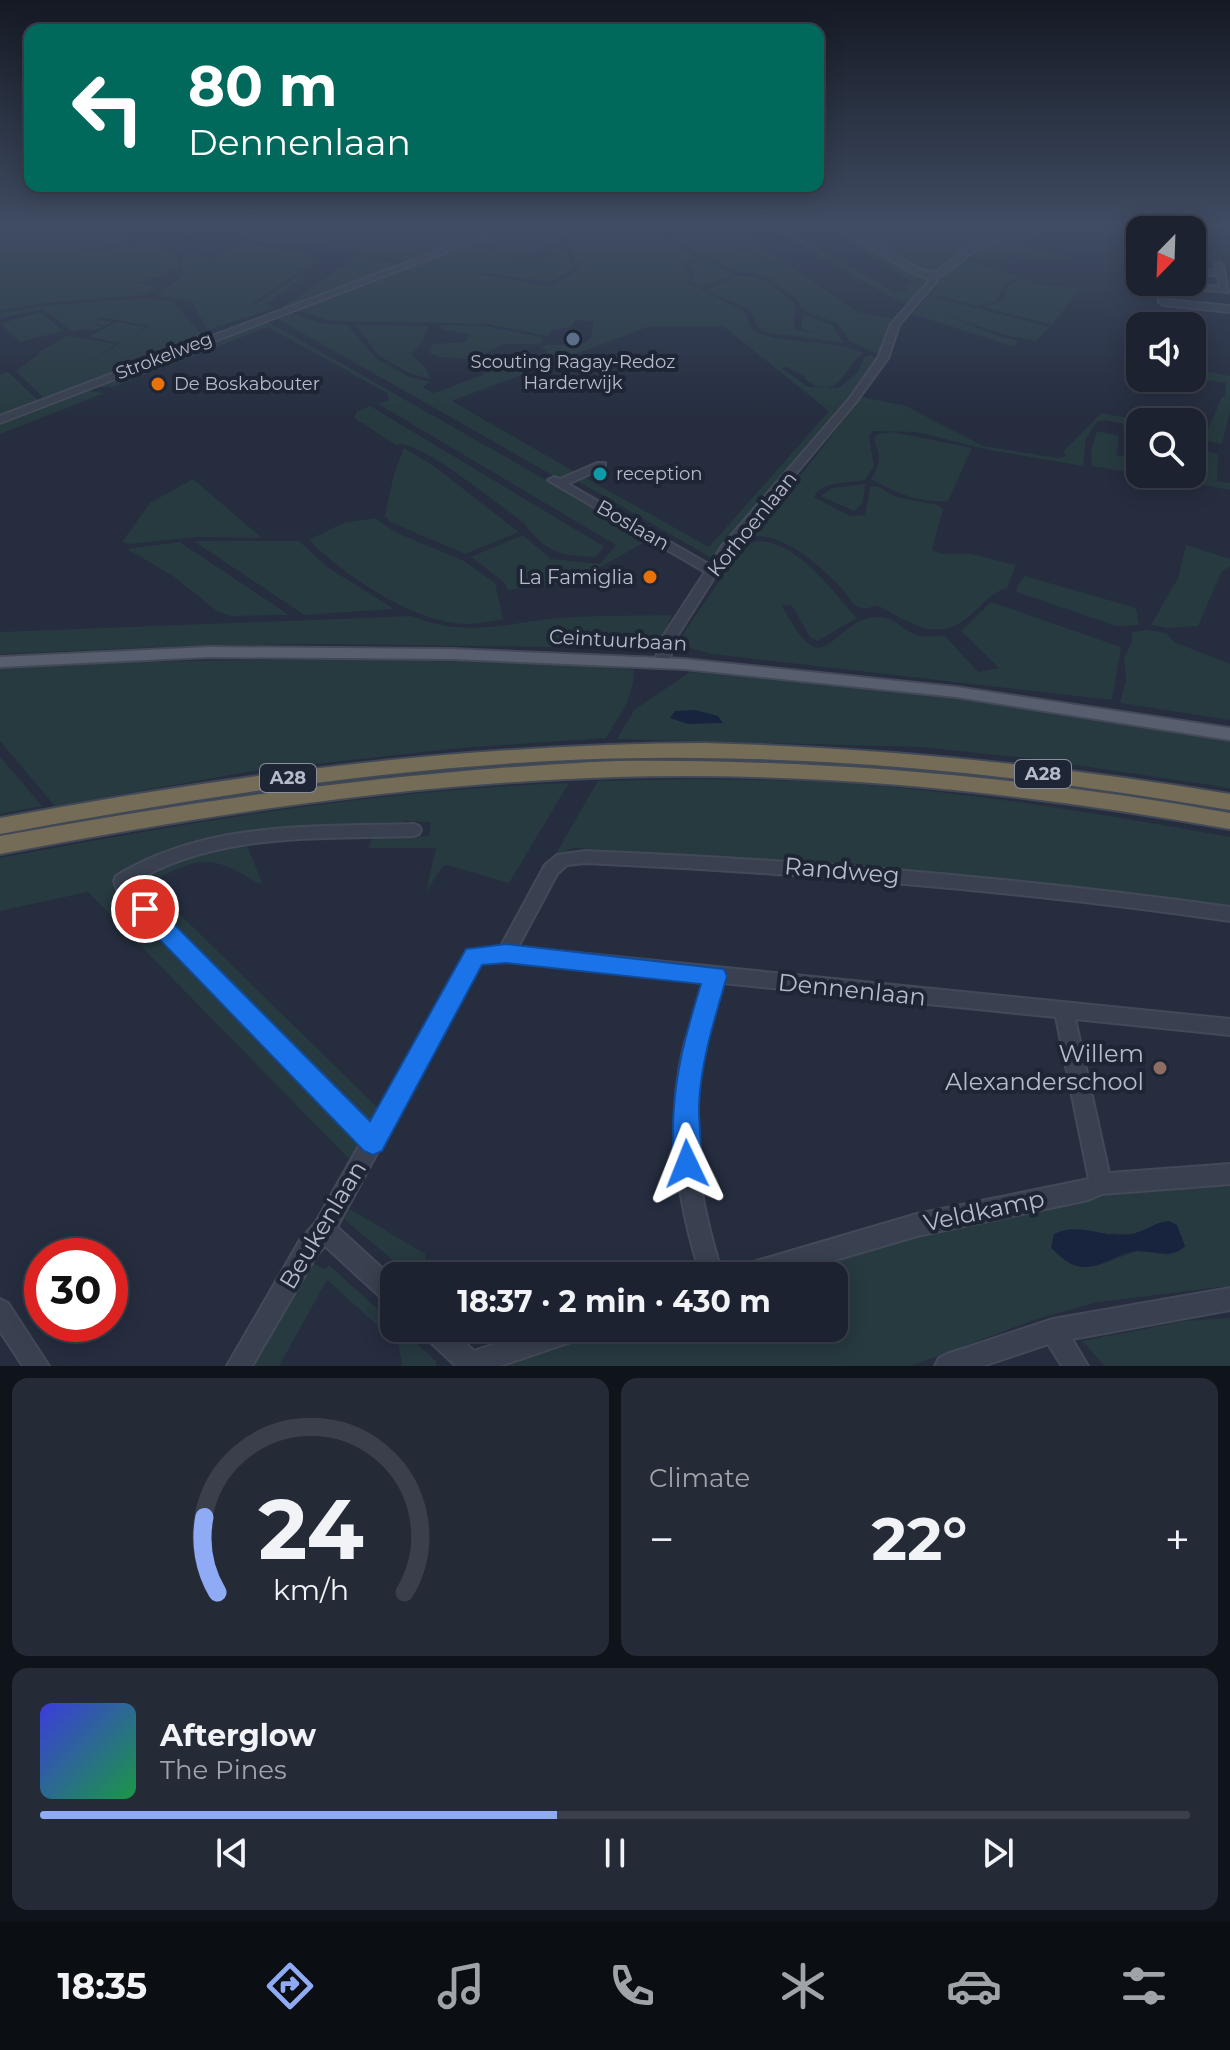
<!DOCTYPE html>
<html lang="en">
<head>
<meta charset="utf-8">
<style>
	body { margin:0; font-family:Montserrat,sans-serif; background:#252a37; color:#f1f3f6; height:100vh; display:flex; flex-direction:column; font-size:30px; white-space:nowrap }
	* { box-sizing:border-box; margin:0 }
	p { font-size:26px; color:#a0a4aa }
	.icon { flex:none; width:44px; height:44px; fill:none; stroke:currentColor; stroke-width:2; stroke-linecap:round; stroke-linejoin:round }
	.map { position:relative; height:1366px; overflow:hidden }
	.sheet { display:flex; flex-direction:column; gap:12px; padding:12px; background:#0f131a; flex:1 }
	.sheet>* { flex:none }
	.hud { position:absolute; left:24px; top:24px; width:800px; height:168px; border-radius:16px; box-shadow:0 4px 20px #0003,0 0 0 2px #3a3f4b; background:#00695c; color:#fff; overflow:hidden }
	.needle { width:52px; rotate:203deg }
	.tools { position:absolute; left:1126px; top:216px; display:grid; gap:16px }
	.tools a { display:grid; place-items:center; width:80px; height:80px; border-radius:16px; background:#1c222f; box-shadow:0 4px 20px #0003,0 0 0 2px #3a3f4b; font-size:40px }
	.speed { position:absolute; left:24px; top:1238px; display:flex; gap:16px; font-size:40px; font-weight:700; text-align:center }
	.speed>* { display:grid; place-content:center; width:104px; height:104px; border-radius:50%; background:#1c222f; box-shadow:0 4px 20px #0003,0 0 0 2px #3a3f4b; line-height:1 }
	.speed .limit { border:12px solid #d22; background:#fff; color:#111 }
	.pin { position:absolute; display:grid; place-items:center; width:68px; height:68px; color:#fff; margin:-34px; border:4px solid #fff; border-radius:50%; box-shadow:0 2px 8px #0007 }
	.me { position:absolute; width:88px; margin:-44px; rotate:358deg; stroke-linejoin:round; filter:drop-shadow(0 0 6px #0008) }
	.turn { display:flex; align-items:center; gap:28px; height:168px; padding:0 32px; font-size:36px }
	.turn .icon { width:104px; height:104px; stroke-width:2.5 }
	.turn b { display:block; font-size:56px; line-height:68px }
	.big { font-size:60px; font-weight:700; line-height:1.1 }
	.sheet .card { flex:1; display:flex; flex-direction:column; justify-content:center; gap:12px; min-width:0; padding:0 28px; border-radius:16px; background:#252a37 }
	.sheet .dial { align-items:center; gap:0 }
	.dial svg { height:208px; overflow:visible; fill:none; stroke:#3a3f4b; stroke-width:7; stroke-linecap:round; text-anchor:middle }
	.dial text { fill:#f1f3f6; stroke:none }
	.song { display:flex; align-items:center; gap:24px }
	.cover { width:96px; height:96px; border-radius:12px; background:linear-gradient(135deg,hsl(240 70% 55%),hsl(140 70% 35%)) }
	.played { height:8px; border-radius:4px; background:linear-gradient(90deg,#8fabf5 45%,#3a3f4b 45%) }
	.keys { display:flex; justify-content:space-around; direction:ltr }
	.heat { display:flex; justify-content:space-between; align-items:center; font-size:44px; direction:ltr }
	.sheet .tiles { flex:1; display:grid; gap:12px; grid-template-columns:1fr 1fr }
	.card:last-child { grid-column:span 2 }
	.trip { position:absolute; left:380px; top:1262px; width:468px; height:80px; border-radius:16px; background:#1c222f; box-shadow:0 4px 20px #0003,0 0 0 2px #3a3f4b; font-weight:700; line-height:80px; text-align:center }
	.menu { display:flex; height:128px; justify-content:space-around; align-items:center; background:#0b0e13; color:#a0a4aa }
	.menu .icon { width:56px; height:56px }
	.menu .current { color:#8fabf5 }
	.menu b { font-size:36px; color:#f1f3f6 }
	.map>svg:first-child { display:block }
</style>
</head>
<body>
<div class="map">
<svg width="1230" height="1366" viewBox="0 0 1230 1366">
	<rect width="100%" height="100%" fill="#252d3f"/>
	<g fill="#273a40" fill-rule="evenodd">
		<polygon points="0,227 132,227 123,245 34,257 158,243 177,258 179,266 161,276 137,283 158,287 145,295 45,303 0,311"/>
		<polygon points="189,227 503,227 410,262 315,245 297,247 248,241 252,238 239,236 242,232 207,228 190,233 178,232"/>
		<path d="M512 227H548L562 241C542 248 519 262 498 251 489 246 486 241 475 241Z"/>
		<path d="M554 227C584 227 633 229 661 238 676 242 685 254 700 258L681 264 689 274 687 283 744 311 752 329 756 332C791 346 830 338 864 353 846 360 840 407 805 379L806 377 787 367 781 368 808 387 839 388 858 372 864 358 870 355 879 359 843 409 715 560 574 479 582 476 709 547 829 411 723 326H650L452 401 575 472 559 479 276 318 290 312 319 323 347 325 377 359 409 377 430 382 423 387 433 393 440 391 485 374 478 365 518 363 545 356 547 351 541 347 546 345 586 343 592 336 593 321 575 320 571 327 553 330 547 336 487 324 331 321 296 310 468 243C480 243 484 247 493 252 508 261 538 261 553 257L552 249 563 243 574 269 551 282 487 273 449 274 484 275 554 287 580 268 564 236Z"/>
		<polygon points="693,227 733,227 857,312 896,320 881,356 849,341 838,324 803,310 796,298 771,279 754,273 738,273 708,258 747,250 781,270 751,248 704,257 670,238"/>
		<polygon points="771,227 780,227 896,293 910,290 904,286 914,283 847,239 856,238 926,278 930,283 910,305 887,295"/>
		<polygon points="843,227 1022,227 957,255 934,271 921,271"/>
		<path d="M1026 228 1040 231 1020 245 1072 259 1064 263C1044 257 1026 260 1006 254L994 260 975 255 967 258 963 256Z"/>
		<polygon points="240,243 309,252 305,256 318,259 252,303 256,304 297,277 304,277 266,304 276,307 272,309 207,330 192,301 157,295 184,275 182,258 185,254 209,258 209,267 213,258"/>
		<polygon points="357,257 400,263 286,309 283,307"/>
		<polygon points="705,259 733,275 701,288 692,282 695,274 687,264"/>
		<polygon points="963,260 1019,277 1003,285 997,301 978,306 931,294 939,285 937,278"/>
		<polygon points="743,275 766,281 795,304 794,330 818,333 801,329 803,314 832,325 844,343 765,332 757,326 750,310 705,290"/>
		<polygon points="1023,279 1046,286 1075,288 1077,292 1052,325 983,307 1004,301 1008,286"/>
		<polygon points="929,296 1046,326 1050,327 1036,341 1004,335 946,315 1001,337 1018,340 1015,347 912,314"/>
		<path d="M147 298 174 302 205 339 46 400 16 371 39 354 37 353 67 336 116 344 88 363 120 343 89 337 116 322 146 327 131 337 150 326 99 317 97 319 112 322 105 326 89 323 103 327C93 333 83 326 73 332L43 309 0 318V313L41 306Z"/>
		<polygon points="40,312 63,331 20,342 0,324"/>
		<polygon points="266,321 309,345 650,539 599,568 605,573 592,581 508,590 504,582 471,557 523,535 551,559 600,564 616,545 378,404 389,400 387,393 268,327 113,387 91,387"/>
		<polygon points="356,325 428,326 423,341 411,354 427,370 430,379 409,373 378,355"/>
		<polygon points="440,325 486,326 540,337 543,341 540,344 504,344 474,359 441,357 429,353 432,344 466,342 469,334 442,330"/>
		<polygon points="1192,369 1230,376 1230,411 1222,444 1192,438 1192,430 1207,432 1222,397 1225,397 1226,383 1192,377"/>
		<polygon points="8,372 40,402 0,417 0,375"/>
		<polygon points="82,390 105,393 0,434 0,422"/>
		<path d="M862 397 906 406 983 446 1058 458 1066 456 1063 452 1101 413 1151 422H1140V427L1104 420 1097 422 1086 438 1083 466 985 449 916 432 873 431 869 436 874 466 865 480C848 484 822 480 814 497L850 516 865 515 870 487 877 486 896 497 938 505 943 509 932 550 941 554H971L1016 565 1007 588C991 593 985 602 973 613 938 646 911 623 877 605 870 608 861 611 854 604 850 601 847 594 842 589 822 567 785 534 753 536Z"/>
		<path d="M370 406 598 543 604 546 596 557C559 555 547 554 523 522 502 508 416 436 396 445L354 418 357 411Z"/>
		<polygon points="1097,431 1119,436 1116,455 1140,460 1140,474 1092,466 1091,450"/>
		<path d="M893 432 972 448 948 501C919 504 895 492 871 479 881 465 881 456 874 440L877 434Z"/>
		<polygon points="404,448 431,464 519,532 465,554 390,522 385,516 394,474"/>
		<polygon points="1195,449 1218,454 1217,481 1230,483 1230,490 1142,474 1192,474"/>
		<polygon points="193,479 262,538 196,537 129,544 122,542 150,503"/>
		<polygon points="865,484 863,503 854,511 821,496 832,488"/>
		<path d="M375 518 395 532 464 561 495 583 503 619C487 622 470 626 454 623 407 617 341 573 309 540L343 523Z"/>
		<polygon points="194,541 299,541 327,567 394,609 304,615"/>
		<path d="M758 541C798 541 832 591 857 618L817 641 810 637 792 606 782 605C826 691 829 621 875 617 895 615 903 632 920 636 928 637 937 636 945 636L978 672 999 668 961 631 991 602 1121 647 1112 700 712 654 676 644 744 545Z"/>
		<polygon points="180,542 289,615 232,616 218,612 173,576 127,549"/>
		<polygon points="1186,545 1230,559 1230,567 1222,571 1198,626 1167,628 1151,625 1178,578"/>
		<polygon points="1025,576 1136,608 1139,625 1116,626 1017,592 1017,587"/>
		<path d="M672 615 660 644 625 648 317 644 181 646 0 654V632L412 616C465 638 505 623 559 618 597 615 635 616 672 615Z"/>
		<polygon points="1147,630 1166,633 1174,642 1230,664 1230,720 1120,703 1126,681 1124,658 1132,642 1132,632"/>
		<path d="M377 658 568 663 634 670C633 700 621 713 606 738L460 748 253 771 55 806 0 741V668L136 662Z"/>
		<polygon points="690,672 1001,702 1230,739 1230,788 1035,759 921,747 617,739 634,710"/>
		<polygon points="678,756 807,759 941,767 1230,808 1230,815 850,769 433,774 293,790 0,841 0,832 179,800 462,764"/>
		<polygon points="0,757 42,806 0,814"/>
		<path d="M695 779C744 780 793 780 842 783 972 792 1101 814 1230 837V906C1012 877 794 861 574 848L555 855 598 781Z"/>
		<path d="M569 783 509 883 447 865 443 866 426 892 436 848H368L373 837 429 836 431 822 404 821 401 828 198 843 157 855 113 881 114 891 360 1140 349 1159 88 892 0 911V858C189 822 376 790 569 783Z"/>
		<path d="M246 843 262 882 257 883C209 851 196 859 148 883L378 1108 366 1129 127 884 162 862Z"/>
		<path d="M1230 1183V1286L1098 1302 1037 1319 911 1366H495L528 1352 608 1328H834V1276H780L912 1236 1049 1202ZM1111 1233 1132 1234 1171 1255 1137 1251 1096 1266Z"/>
		<polygon points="350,1209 425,1254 425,1259 465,1276 412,1276 344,1219"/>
		<polygon points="307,1261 325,1269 329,1265 394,1324 394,1328 402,1331 391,1335 386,1333 327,1280 279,1366 247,1366"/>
		<polygon points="1230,1318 1230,1366 1105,1366 1082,1341 1186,1321"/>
		<polygon points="408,1336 436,1361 437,1366 402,1366 398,1339"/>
	</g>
	<g fill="#18233d">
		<polygon points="695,710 718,716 723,723 688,724 670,718 675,711"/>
		<path d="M1169 1221 1177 1225 1185 1246C1172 1260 1154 1250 1137 1251 1118 1252 1103 1268 1083 1267 1069 1266 1060 1256 1051 1248L1054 1234C1081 1221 1105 1240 1132 1234 1146 1231 1155 1222 1169 1221Z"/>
	</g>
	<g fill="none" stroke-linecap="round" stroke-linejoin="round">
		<g stroke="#434958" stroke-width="4">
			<g id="minor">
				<polygon points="502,227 512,227 0,423 0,416"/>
				<polygon points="835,227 844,227 921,270 931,273 939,270 966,248 1020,227 1030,227 972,252 945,274 936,277 937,281 899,325 888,358 856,402 731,551 676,638 668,664 661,668 656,667 654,664 662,638 705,572 548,480 554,477 560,479 597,463 605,463 605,467 568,484 710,565 722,546 850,398 878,358 891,324 929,281 928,278 915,274"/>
				<polygon points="1100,227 1112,227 1140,234 1140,238"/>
				<polygon points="1219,263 1223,265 1228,292 1165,287 1167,300 1230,306 1230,312 1163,305 1159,302 1156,282 1220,287 1218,276 1192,273 1192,269 1216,271 1215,265"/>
				<path d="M413 824 419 826 421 830 419 834 413 836C319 839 214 832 131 884L371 1125 469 951 501 946 545 865 557 855 585 851C801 860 1016 877 1230 907V921C1016 890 801 873 585 863L567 865 557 874 518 947 1230 1019V1035L1075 1019 1109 1173 1230 1164V1184L1102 1194 1088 1200 917 1236 781 1276H732L735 1268 743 1265 917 1214 1089 1179 1056 1017 723 983C719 1007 706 1029 702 1053 686 1128 700 1204 723 1276H701C678 1204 665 1126 683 1051 688 1027 701 1006 705 981L506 960 480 963 337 1227 394 1279V1305L386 1302 325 1246 316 1256 252 1366H227L300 1240 316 1222 360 1144 118 893 114 881 116 876C206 821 311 827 413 824Z"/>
				<polygon points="1230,1288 1230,1310 1072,1339 1088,1366 1062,1366 1048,1344 983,1366 935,1366 939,1358 947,1354 1053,1319"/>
				<polygon points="0,1299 8,1303 49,1366 23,1366 0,1331"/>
				<polygon points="420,1328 449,1328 474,1351 544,1328 592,1328 588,1336 500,1366 456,1366 424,1336"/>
			</g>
		</g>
		<g stroke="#434958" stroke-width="4">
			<polygon id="major" points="209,647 452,649 684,659 956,687 1230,728 1230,740 956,697 684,669 452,659 209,657 0,667 0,657"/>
		</g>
		<g stroke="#414856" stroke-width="4">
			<g id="highway">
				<path d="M705 743C882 748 1056 765 1230 794V810C1005 771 777 749 549 761 364 771 182 800 0 834V818C234 774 467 744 705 743Z"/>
				<path d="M617 761C824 759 1026 777 1230 813V829C1027 793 823 771 617 777 409 783 204 815 0 854V836C205 799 409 770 617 761Z"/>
			</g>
		</g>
		<use href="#minor" fill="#39404f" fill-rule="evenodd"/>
		<use href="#major" fill="#575f6f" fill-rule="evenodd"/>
		<use href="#highway" fill="#746c57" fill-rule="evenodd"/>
	</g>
	<linearGradient id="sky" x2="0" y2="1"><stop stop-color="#141923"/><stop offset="0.54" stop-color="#404c63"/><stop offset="1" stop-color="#404c63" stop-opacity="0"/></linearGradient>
	<rect width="1230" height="418" fill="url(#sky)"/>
	<path fill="#1a73e8" stroke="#114b97" stroke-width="2" d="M145 900 153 903 370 1121 466 949 506 944 724 969 727 976C715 1018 701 1060 699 1105 698 1127 705 1153 697 1173L687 1177 677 1173C672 1162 673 1150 673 1137 672 1082 685 1036 701 984L506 963 482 965 382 1151 373 1155 364 1151 137 916 134 909 137 903Z"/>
	<circle fill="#5c6f8a" stroke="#1e2534" stroke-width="3" cx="573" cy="339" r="8"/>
	<g fill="#e8710a" stroke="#1e2534" stroke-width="3">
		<circle cx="158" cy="384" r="8"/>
		<circle cx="650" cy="577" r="8"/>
	</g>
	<circle fill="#0f9aa8" stroke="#1e2534" stroke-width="3" cx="600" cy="474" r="8"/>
	<circle fill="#8d6e63" stroke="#1e2534" stroke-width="3" cx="1160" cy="1068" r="8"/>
	<g text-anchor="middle" stroke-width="8" stroke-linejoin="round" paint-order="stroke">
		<g font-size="18" fill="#b6bbc9" stroke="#1e2534">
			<text transform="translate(164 356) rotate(-21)" y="6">Strokelweg</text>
		</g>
		<g font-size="18" fill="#b6bbc9" stroke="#1e2534" text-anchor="start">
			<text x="573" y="368" text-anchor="middle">Scouting Ragay-Redoz<tspan x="573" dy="21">Harderwijk</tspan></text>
			<text x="174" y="390">De Boskabouter</text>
			<text x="616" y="480">reception</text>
		</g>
		<g fill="#1e2534" stroke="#888e9c" stroke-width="2">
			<rect x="1015" y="760" width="56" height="28" rx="6"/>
			<rect x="260" y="764" width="56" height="28" rx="6"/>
		</g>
		<g font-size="18" font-weight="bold" fill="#b6bbc9">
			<text x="1043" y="780">A28</text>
			<text x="288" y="784">A28</text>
		</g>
		<g font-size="20" fill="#b6bbc9" stroke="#1e2534">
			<text transform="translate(752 524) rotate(-51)" y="7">Korhoenlaan</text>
			<text transform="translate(633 525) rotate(30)" y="7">Boslaan</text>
			<text transform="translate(618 640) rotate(3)" y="7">Ceintuurbaan</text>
		</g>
		<g font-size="20" fill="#b6bbc9" stroke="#1e2534" text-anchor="end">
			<text x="634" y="584">La Famiglia</text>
		</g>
		<g font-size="24" fill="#b6bbc9" stroke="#1e2534">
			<text transform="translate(842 871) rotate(5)" y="8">Randweg</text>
			<text transform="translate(852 990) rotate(6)" y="8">Dennenlaan</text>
			<text transform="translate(984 1211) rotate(-12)" y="8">Veldkamp</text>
			<text transform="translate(323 1225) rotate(-59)" y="8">Beukenlaan</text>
		</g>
		<g font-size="24" fill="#b6bbc9" stroke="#1e2534" text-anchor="end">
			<text x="1144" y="1062">Willem<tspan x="1144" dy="28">Alexanderschool</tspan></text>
		</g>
	</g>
</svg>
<div class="tools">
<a><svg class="needle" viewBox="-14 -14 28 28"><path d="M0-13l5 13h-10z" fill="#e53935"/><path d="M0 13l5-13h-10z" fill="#a0a4aa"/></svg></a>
<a><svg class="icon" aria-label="sound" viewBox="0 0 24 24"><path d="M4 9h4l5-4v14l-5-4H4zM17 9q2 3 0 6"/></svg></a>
<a><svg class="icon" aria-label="search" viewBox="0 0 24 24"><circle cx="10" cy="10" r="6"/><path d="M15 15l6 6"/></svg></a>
</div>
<div class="speed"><div class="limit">30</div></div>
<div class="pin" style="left:145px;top:909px;background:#d93025"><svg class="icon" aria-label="arrive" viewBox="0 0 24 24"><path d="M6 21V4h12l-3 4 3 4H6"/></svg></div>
<svg class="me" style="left:687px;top:1164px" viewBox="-20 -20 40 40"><path d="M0-17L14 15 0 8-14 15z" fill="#1a73e8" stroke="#fff" stroke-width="4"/></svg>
<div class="trip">18:37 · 2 min · 430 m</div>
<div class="hud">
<div class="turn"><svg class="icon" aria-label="left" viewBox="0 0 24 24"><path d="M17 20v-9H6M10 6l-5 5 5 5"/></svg><div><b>80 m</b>Dennenlaan</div></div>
</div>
</div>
<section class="sheet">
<div class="tiles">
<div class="card dial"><svg viewBox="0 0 100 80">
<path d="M14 69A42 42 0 1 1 86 69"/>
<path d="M14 69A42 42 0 0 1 9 40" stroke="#8fabf5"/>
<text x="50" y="56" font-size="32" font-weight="700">24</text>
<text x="50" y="72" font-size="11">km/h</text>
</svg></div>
<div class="card"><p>Climate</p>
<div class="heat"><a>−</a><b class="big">22°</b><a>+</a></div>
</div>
<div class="card">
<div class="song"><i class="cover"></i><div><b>Afterglow</b><p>The Pines</p></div></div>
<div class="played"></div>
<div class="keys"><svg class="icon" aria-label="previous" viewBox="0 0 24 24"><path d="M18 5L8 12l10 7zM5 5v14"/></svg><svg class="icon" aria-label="pause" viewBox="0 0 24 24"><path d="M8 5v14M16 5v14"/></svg><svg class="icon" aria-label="next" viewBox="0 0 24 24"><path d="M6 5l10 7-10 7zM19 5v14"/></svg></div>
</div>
</div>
</section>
<nav class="menu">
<b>18:35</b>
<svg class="icon current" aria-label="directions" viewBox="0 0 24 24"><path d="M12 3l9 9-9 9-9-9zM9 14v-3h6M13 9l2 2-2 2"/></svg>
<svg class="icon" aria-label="music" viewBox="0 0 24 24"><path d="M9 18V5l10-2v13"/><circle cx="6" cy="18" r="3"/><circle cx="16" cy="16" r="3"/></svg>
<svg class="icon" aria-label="phone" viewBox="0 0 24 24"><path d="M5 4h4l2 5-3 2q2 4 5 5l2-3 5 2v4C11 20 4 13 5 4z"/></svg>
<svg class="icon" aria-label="climate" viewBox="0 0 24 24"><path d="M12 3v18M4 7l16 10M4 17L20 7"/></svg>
<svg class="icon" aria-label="car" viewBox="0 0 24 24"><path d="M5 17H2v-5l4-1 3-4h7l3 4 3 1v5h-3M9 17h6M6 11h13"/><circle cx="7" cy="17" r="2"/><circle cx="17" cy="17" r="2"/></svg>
<svg class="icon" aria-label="filters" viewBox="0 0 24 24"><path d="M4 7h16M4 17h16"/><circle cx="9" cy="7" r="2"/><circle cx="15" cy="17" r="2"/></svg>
</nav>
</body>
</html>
